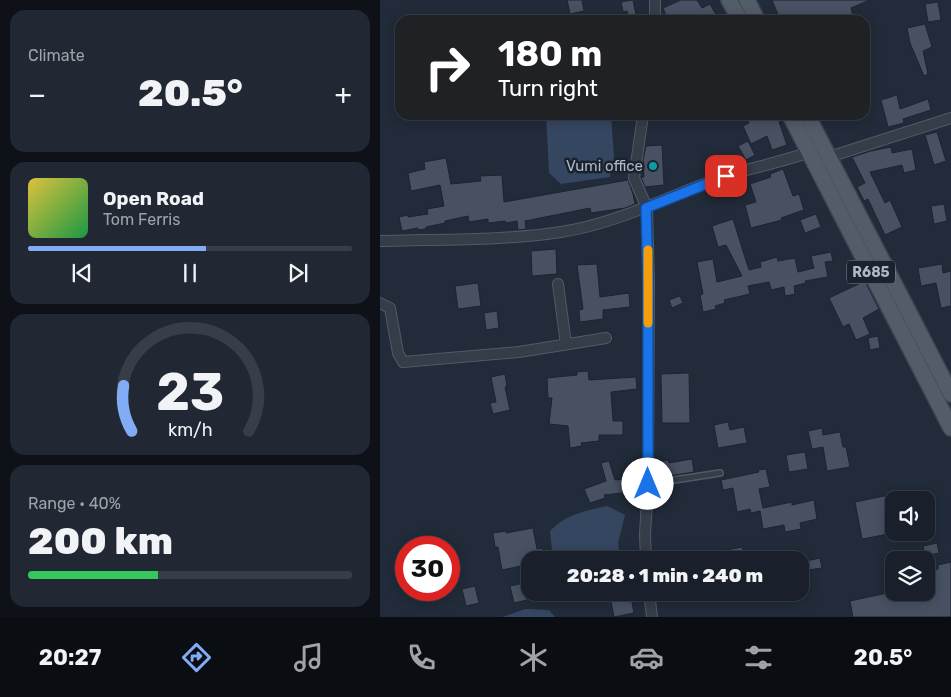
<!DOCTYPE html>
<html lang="en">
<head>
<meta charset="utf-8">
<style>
	body { margin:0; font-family:Rubik,sans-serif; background:#222833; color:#f1f3f6; height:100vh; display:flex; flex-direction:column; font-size:19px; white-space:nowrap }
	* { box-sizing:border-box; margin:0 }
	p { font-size:16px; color:#9fa3a9 }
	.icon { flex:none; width:28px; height:28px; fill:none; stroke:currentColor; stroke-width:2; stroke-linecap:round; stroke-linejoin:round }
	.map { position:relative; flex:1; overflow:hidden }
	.panel { display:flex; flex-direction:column; gap:10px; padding:10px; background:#0e1218; width:380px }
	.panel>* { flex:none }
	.banner { position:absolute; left:15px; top:15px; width:475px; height:105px; border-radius:15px; box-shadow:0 2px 12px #0003,0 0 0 1px #373e47; background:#202124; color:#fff; overflow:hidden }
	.tools { position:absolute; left:505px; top:491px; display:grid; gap:10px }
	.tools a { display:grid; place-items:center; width:50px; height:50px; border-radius:10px; background:#19202b; box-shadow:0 2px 12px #0003,0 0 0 1px #373e47; font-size:25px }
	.speed { position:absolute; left:15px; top:536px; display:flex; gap:10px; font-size:25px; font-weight:700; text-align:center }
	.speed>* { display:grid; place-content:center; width:65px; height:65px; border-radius:50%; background:#19202b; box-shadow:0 2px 12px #0003,0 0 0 1px #373e47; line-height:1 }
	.speed .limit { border:8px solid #d22; background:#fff; color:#111 }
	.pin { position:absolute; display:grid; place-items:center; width:42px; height:42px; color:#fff; margin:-21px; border-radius:10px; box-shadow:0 2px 8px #0006 }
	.me { position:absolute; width:55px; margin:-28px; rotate:0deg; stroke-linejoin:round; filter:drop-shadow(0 0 4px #0008) }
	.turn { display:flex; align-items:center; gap:18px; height:105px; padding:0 20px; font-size:22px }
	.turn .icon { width:65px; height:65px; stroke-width:2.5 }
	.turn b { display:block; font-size:35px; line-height:42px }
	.big { font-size:38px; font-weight:800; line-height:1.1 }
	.panel .widget { flex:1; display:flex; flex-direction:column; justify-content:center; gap:8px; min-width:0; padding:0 18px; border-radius:15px; background:#222833 }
	.panel .dial { align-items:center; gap:0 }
	.dial svg { height:130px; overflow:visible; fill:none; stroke:#373e47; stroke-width:7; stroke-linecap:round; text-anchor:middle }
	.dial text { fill:#f1f3f6; stroke:none }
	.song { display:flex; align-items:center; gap:15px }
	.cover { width:60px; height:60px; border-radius:8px; background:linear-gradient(135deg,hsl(50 70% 55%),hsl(140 70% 35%)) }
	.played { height:5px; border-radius:2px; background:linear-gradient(90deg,#83acf7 55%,#373e47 55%) }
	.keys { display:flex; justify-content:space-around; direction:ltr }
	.heat { display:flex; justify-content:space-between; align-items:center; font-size:28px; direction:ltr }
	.charge { height:8px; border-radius:4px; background:linear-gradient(90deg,#34c759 40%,#373e47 0) }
	.trip { position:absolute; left:141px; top:551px; width:288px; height:50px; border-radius:15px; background:#19202b; box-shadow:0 2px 12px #0003,0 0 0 1px #373e47; font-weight:800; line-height:50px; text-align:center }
	.tabs { display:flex; height:80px; justify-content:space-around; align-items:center; background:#0a0d11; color:#9fa3a9 }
	.tabs .icon { width:35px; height:35px }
	.tabs .on { color:#83acf7 }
	.tabs b { font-size:22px; color:#f1f3f6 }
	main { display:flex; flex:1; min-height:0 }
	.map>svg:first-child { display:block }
</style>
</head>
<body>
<main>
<section class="panel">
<div class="widget"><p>Climate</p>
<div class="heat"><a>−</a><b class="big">20.5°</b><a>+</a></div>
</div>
<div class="widget">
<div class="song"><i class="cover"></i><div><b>Open Road</b><p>Tom Ferris</p></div></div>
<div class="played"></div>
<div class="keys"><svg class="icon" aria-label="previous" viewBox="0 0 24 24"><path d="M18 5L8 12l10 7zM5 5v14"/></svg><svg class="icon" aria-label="pause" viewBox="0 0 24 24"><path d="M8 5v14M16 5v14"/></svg><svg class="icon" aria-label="next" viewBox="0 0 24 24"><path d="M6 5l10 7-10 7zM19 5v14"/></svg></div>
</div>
<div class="widget dial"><svg viewBox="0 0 100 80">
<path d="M14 69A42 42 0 1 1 86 69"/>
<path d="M14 69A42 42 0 0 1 9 41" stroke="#83acf7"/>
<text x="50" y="56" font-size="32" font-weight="700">23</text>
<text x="50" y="72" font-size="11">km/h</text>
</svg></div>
<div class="widget"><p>Range · 40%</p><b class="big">200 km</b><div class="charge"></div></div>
</section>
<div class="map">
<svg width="571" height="617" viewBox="0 0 571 617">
	<rect width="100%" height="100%" fill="#212b39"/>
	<g fill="#354660">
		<polygon points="166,115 231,115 234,156 230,177 181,184 169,173"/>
		<path d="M227 506 245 515 238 543 241 560H176L172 550 170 531C186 514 205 511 227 506Z"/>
		<polygon points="145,609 169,610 175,617 122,617"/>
	</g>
	<g fill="#475162" stroke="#1c2430">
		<polygon points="187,0 202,0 204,11 190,14"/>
		<polygon points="253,0 257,20 248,20 247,11 243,12 241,2"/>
		<polygon points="301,0 317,0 322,8 330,4 339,20 300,20 299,16 288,20 283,8"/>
		<polygon points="392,0 490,0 471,8 473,16 458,20 400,20"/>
		<polygon points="558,2 561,20 548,22 545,4"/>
		<polygon points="545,24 552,47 543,51 548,74 544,76 530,43 527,28"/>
		<polygon points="517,95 520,109 548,99 551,110 523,119 524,123 508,127 501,100"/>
		<polygon points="365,115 401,115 402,121 399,122 407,145 392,150 387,136 371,144 363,126 369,123"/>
		<polygon points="557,132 566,161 554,165 545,135"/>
		<polygon points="368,141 375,155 366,160 358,146"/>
		<polygon points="282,145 284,185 265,187 261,177 264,177 263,160 266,146"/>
		<polygon points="511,147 512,153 532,149 536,170 524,173 522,165 490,172 505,203 510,200 522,227 505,235 488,199 484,201 477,187 485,183 472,157 491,151"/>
		<polygon points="66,158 71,184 101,181 100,176 122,175 124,202 248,180 253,194 255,204 245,208 211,213 210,208 145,221 146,229 138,230 137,221 126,223 125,221 108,223 108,219 89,222 88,216 65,221 65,223 46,227 46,229 38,230 38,228 22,231 19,217 28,215 28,217 48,214 47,209 64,206 60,185 31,191 28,173 45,169 44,162"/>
		<polygon points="403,169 413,196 419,194 424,210 401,218 402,220 371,228 365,205 376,202 370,184 391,177 390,174"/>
		<polygon points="564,204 567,221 554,224 551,206"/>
		<polygon points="436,214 441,227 425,233 420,220"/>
		<polygon points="353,219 369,270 381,267 380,262 397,257 398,261 415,258 418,272 434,268 431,256 451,252 453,261 445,262 448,277 425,281 426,283 414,286 415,294 405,296 404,287 391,290 389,282 368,286 370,294 344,300 345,303 335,306 336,309 323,312 320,295 323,294 317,262 333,259 337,282 362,276 346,245 338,247 332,226"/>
		<polygon points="176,249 177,274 152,276 151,251"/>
		<polygon points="217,264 220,297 249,293 250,307 223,310 223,319 200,322 199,310 203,309 197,265"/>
		<polygon points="562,264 563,273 571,271 571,306 561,308 556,283 541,286 538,268"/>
		<polygon points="485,281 499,309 483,318 490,334 476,340 469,324 463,327 449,298"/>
		<polygon points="98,283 101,306 78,309 75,286"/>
		<polygon points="300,296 303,303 292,308 289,300"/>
		<polygon points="117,311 119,328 106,330 104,313"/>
		<polygon points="498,336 500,348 490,350 488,338"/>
		<polygon points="208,371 209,380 256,377 257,389 231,392 233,421 243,421 243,435 219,435 219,441 201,443 202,446 190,448 188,426 169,424 172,398 168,398 167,378 197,375 197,372"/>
		<polygon points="309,373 310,423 282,423 281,374"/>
		<polygon points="125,374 127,387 125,387 130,410 113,414 110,403 116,402 111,377"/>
		<polygon points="348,422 350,430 364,427 367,443 338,448 334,425"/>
		<polygon points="442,428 443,435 460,432 463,447 466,447 470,467 447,471 443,447 432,449 428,431"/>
		<polygon points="425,452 428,469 409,472 406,455"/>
		<polygon points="312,459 314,472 283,477 280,462 288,460 289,463"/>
		<polygon points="229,461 235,480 259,478 260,494 251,494 251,492 224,495 225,498 210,503 204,489 226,481 221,463"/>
		<polygon points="386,469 390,487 379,489 383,508 412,502 412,505 434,500 437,519 420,523 421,529 405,532 404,525 383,529 380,511 371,513 370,509 357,512 353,488 343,490 341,480 379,472 378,470"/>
		<polygon points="514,494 514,533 482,539 475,502"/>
		<polygon points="153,528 157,549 162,548 164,558 150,560 150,575 143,576 141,566 122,570 118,547 115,547 113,533 126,531 126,533"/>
		<polygon points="557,543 559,553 545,556 543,546"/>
		<polygon points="362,547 365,560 315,560 315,556"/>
		<polygon points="440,558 442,568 428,570 426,561"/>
		<polygon points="571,562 571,617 473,617 470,601 512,592 546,592 546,572 558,569 558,565"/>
		<polygon points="144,583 147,600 134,603 130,586"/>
		<polygon points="95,586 99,603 86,606 82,589"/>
		<polygon points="251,597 254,613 234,617 231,601"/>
	</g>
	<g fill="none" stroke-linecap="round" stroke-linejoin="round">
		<g stroke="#535a67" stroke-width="8">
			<polyline id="lane" points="268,484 340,473"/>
		</g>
		<g stroke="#535a67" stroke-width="12">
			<g id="street">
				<polyline points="275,20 275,0"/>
				<polyline points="263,115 254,178 267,208 269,281 268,484 265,534 266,560"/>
				<polyline points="449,157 571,118"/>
				<path d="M0 241C60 239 122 241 181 232 239 223 291 195 346 176 374 167 402 162 429 152"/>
				<polyline points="178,284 186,344"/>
				<polyline points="0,303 10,308 18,353 23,362 139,352 226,338"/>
				<polyline points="269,592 272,617"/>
				<polyline points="177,594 205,592"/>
			</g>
		</g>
		<g stroke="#3e4653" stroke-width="18">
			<g id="primary">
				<polyline points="349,0 360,20"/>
				<polyline points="367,0 377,20"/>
				<polyline points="410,115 571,428"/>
				<polyline points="427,115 571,394"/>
			</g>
		</g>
		<use href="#lane" stroke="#353d49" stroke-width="5"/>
		<use href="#street" stroke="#353d49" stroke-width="10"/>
		<use href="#primary" stroke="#535c69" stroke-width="15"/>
	</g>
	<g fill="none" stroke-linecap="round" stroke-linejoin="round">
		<g stroke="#114b97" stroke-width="12">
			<polyline id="route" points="268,484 268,281 266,208 346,176"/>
		</g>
		<use href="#route" stroke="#1a73e8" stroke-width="9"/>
		<polyline stroke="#f59e0b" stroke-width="9" points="268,250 268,323"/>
	</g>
	<circle fill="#0f9aa8" stroke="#1a222e" stroke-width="2" cx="273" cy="166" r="5"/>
	<g text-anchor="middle" stroke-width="5" stroke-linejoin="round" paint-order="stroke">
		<rect fill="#1a222e" stroke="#838a98" stroke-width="1" x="467" y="260.5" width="48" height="23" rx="4"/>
		<g font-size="14" font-weight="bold" fill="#b0b7c6">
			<text x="491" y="277">R685</text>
		</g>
		<g font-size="15" fill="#b0b7c6" stroke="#1a222e" text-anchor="end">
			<text x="263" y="171">Vumi office</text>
		</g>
	</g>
</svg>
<div class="tools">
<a><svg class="icon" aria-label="sound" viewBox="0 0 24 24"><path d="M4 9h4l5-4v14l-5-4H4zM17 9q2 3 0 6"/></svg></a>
<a><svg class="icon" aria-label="layers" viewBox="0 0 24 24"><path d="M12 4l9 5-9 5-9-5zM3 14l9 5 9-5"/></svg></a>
</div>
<div class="speed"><div class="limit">30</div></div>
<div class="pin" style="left:346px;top:176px;background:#d93025"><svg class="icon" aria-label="arrive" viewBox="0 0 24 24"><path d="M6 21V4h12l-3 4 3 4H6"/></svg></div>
<svg class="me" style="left:268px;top:484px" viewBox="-20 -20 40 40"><circle r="19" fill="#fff"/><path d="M0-13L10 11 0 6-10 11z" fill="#1a73e8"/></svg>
<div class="trip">20:28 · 1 min · 240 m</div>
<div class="banner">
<div class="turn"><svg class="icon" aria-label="right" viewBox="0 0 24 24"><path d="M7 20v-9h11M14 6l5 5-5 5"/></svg><div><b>180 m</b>Turn right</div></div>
</div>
</div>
</main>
<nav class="tabs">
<b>20:27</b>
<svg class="icon on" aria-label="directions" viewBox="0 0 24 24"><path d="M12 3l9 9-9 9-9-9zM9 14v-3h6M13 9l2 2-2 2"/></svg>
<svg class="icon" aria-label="music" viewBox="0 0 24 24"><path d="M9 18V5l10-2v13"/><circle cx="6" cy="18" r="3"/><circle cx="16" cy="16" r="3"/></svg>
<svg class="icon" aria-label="phone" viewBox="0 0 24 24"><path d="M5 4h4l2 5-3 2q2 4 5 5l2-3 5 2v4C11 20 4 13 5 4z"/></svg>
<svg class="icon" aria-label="climate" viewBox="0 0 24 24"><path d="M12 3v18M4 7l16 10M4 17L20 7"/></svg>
<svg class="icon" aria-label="car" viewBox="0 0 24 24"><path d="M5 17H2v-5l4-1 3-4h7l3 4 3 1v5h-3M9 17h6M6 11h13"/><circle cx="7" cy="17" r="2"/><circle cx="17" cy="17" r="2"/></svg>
<svg class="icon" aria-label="filters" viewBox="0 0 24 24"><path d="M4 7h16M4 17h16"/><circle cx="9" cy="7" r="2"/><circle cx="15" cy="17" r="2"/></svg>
<b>20.5°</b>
</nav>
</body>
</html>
